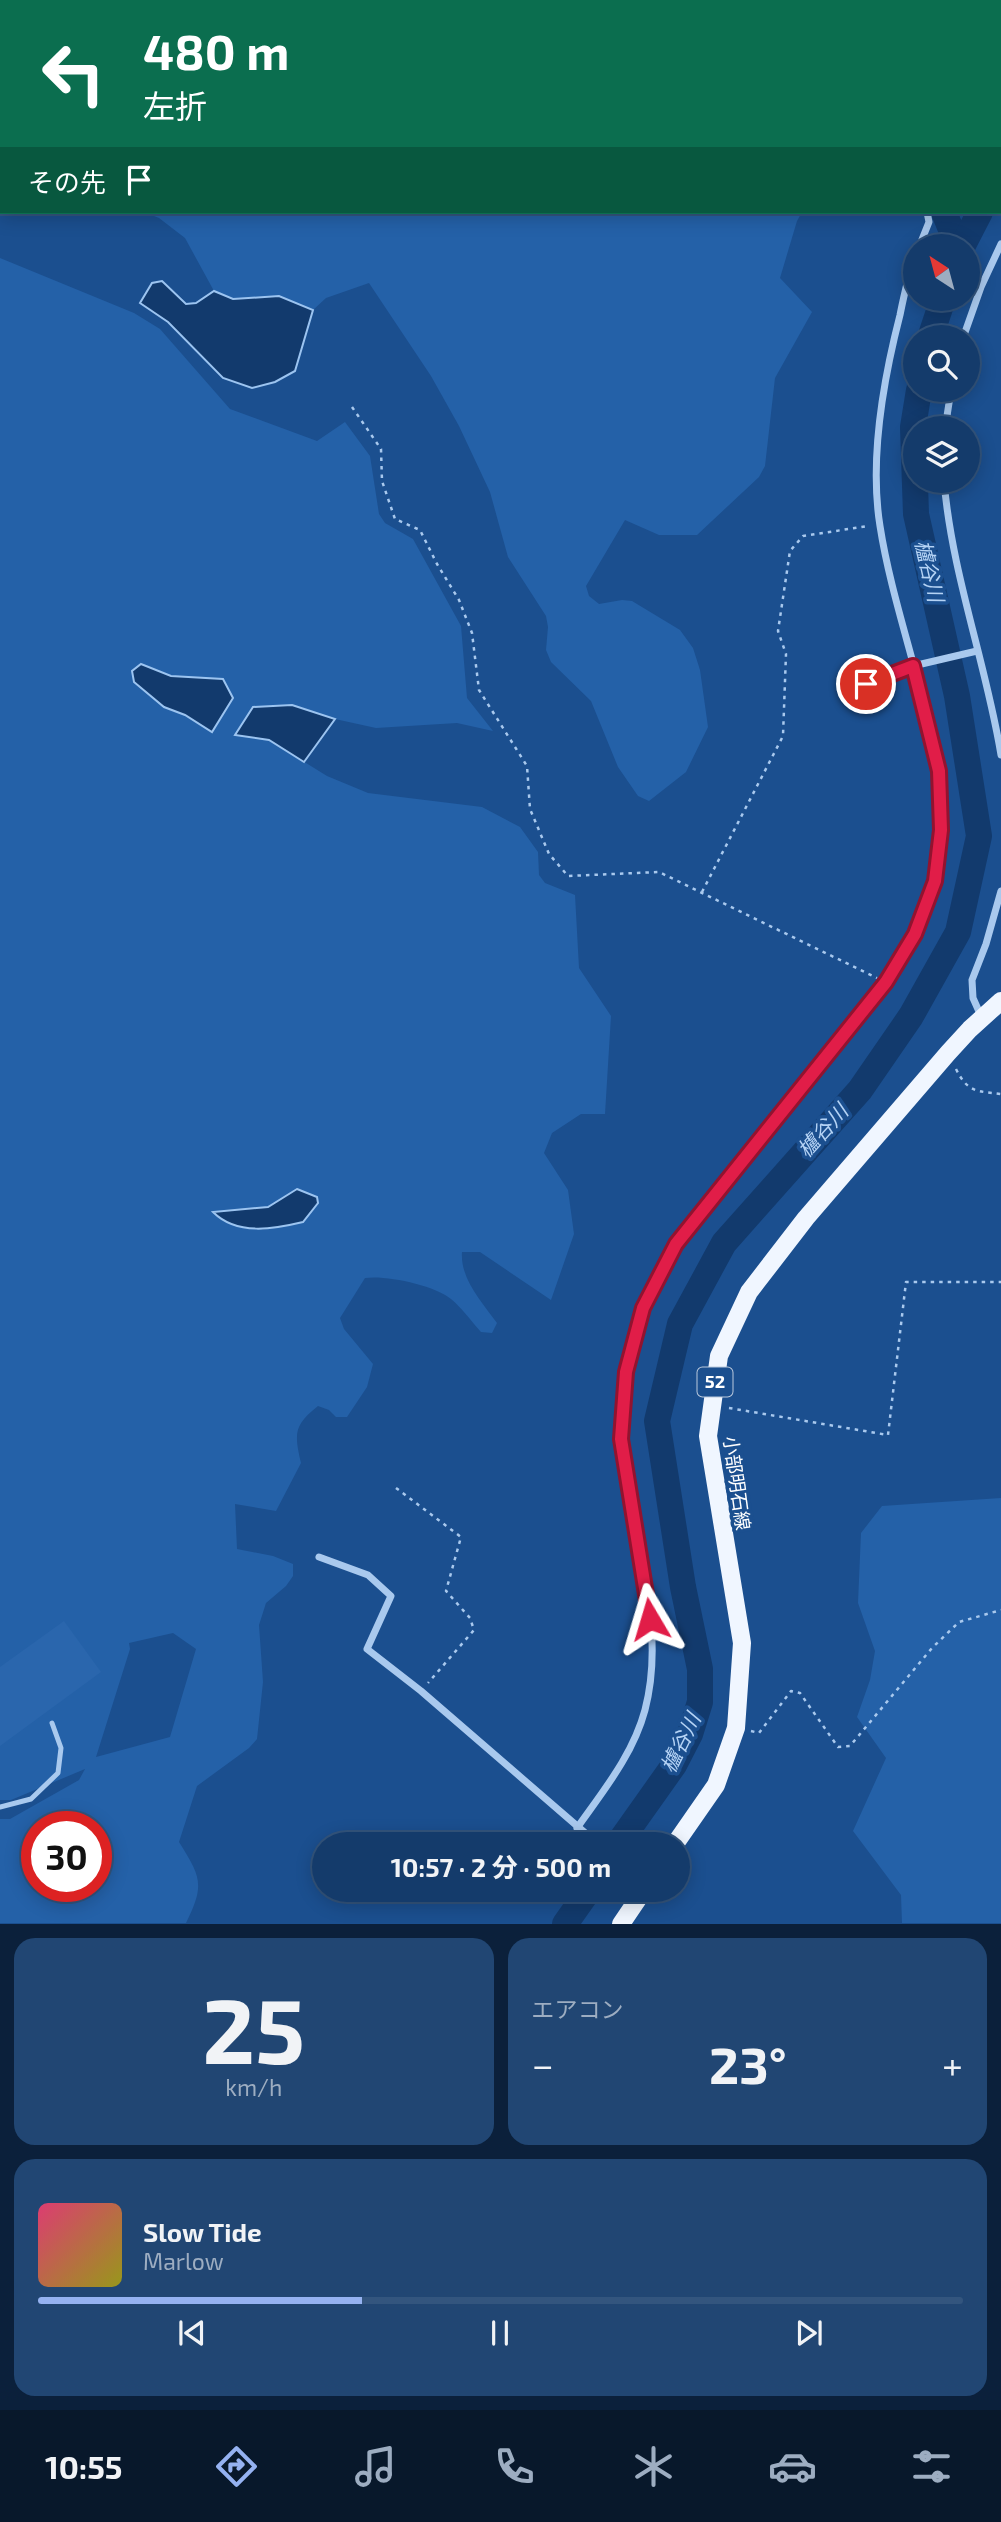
<!DOCTYPE html>
<html lang="ja">
<head>
<meta charset="utf-8">
<style>
	body { margin:0; font-family:"Exo 2","Noto Sans JP",sans-serif; background:#214673; color:#f1f3f6; height:100vh; display:flex; flex-direction:column; font-size:26px; white-space:nowrap }
	* { box-sizing:border-box; margin:0 }
	p { font-size:23px; color:#9dadc1 }
	.icon { flex:none; width:38px; height:38px; fill:none; stroke:currentColor; stroke-width:2; stroke-linecap:round; stroke-linejoin:round }
	.map { position:relative; height:1924px; overflow:hidden }
	.drawer { display:flex; flex-direction:column; gap:14px; padding:14px; background:#0b203b; flex:1 }
	.drawer>* { flex:none }
	.guide { position:absolute; left:0px; top:0px; width:1001px; height:214px; box-shadow:0 4px 18px #0003,0 0 0 2px #33557e; background:#0b6e4f; color:#fff; overflow:hidden }
	.needle { width:46px; rotate:324deg }
	.tools { position:absolute; left:903px; top:234px; display:grid; gap:14px }
	.tools a { display:grid; place-items:center; width:77px; height:77px; border-radius:50%; background:#143b6b; box-shadow:0 4px 18px #0003,0 0 0 2px #33557e; font-size:35px }
	.speed { position:absolute; left:21px; top:1811px; display:flex; gap:14px; font-size:35px; font-weight:700; text-align:center }
	.speed>* { display:grid; place-content:center; width:91px; height:91px; border-radius:50%; background:#143b6b; box-shadow:0 4px 18px #0003,0 0 0 2px #33557e; line-height:1 }
	.speed .limit { border:10px solid #d22; background:#fff; color:#111 }
	.pin { position:absolute; display:grid; place-items:center; width:60px; height:60px; color:#fff; margin:-30px; border:4px solid #fff; border-radius:50%; box-shadow:0 2px 7px #0007 }
	.me { position:absolute; width:77px; margin:-38px; rotate:353deg; stroke-linejoin:round; filter:drop-shadow(0 0 5px #0008) }
	.turn { display:flex; align-items:center; gap:24px; height:147px; padding:0 28px; font-size:32px }
	.turn .icon { width:91px; height:91px; stroke-width:2.5 }
	.turn b { display:block; font-size:49px; line-height:60px }
	.then { display:flex; align-items:center; height:66px; padding:0 28px; background:#0003; gap:14px; font-size:26px }
	.big { font-size:52px; font-weight:700; line-height:1.1 }
	.drawer .tile { flex:1; display:flex; flex-direction:column; justify-content:center; gap:10px; min-width:0; padding:0 24px; border-radius:21px; background:#214673 }
	.drawer .dial { align-items:center; gap:0 }
	.dial b { font-size:91px; line-height:1 }
	.song { display:flex; align-items:center; gap:21px }
	.cover { width:84px; height:84px; border-radius:10px; background:linear-gradient(135deg,hsl(340 70% 55%),hsl(60 70% 35%)) }
	.played { height:7px; border-radius:4px; background:linear-gradient(90deg,#95b2f1 35%,#33557e 35%) }
	.keys { display:flex; justify-content:space-around; direction:ltr }
	.heat { display:flex; justify-content:space-between; align-items:center; font-size:38px; direction:ltr }
	.drawer .tiles { flex:1; display:grid; gap:14px; grid-template-columns:1fr 1fr }
	.tile:last-child { grid-column:span 2 }
	.trip { position:absolute; left:312px; top:1832px; width:378px; height:70px; border-radius:35px; background:#143b6b; box-shadow:0 4px 18px #0003,0 0 0 2px #33557e; font-weight:700; line-height:70px; text-align:center }
	.tab-bar { display:flex; height:112px; justify-content:space-around; align-items:center; background:#08182b; color:#9dadc1 }
	.tab-bar .icon { width:49px; height:49px }
	.tab-bar .current { color:#95b2f1 }
	.tab-bar b { font-size:32px; color:#f1f3f6 }
	.map>svg:first-child { display:block }
</style>
</head>
<body>
<div class="map">
<svg width="1001" height="1924" viewBox="0 0 1001 1924">
	<rect width="100%" height="100%" fill="#1b4f8f"/>
	<g fill="#2461a8" fill-rule="evenodd">
		<polygon points="0,0 852,0 2,2 2,178"/>
		<polygon points="144,212 802,212 797,221 780,278 812,312 775,378 765,466 759,477 697,535 659,535 625,520 586,586 589,596 599,604 622,600 632,601 680,630 693,648 700,670 708,727 686,772 649,801 638,796 618,767 591,701 551,662 546,650 548,627 546,616 508,557 490,492 459,426 431,376 369,283 326,298 313,310 279,296 233,299 214,291 185,238 159,218"/>
		<path d="M0 258 134 313 160 329 230 409 317 441 345 422 370 456 379 514 385 523 413 539 461 626 467 698 493 731 457 723 376 728 335 719 292 705 253 707 269 740 327 776 368 793 482 807 520 827 538 852 539 875 545 883 575 895 579 968 611 1016 605 1114H581L552 1133 544 1153 568 1190 574 1234 551 1300 480 1252H462C460 1279 482 1302 497 1323L492 1333 481 1332C471 1321 462 1308 451 1299 434 1285 386 1275 365 1278L340 1318 344 1329 373 1364 367 1387 347 1417H336L329 1410 318 1406C294 1425 294 1433 301 1463L276 1511 235 1504 237 1549 273 1556 293 1564V1576L286 1586 266 1603 259 1625 263 1682 257 1739 249 1748 197 1786 179 1842C201 1877 205 1885 186 1923H0V1819H10L79 1780 85 1769 11 1800H0ZM142 664 171 676 212 731 185 715 164 707ZM268 1207 303 1222 263 1230 214 1213ZM173 1633 196 1649 170 1737 96 1757 130 1649 129 1643ZM37 1827H96V1886H37Z"/>
		<polygon points="1001,1498 1001,1923 902,1923 901,1895 853,1831 886,1758 857,1717 870,1680 875,1651 858,1603 861,1533 882,1506"/>
	</g>
	<g fill="#123a6d" stroke="#9cc4f0" stroke-width="2">
		<polygon points="162,281 186,304 196,303 214,291 233,299 279,296 313,310 295,371 275,382 252,388 223,378 168,322 140,303 152,283"/>
		<polygon points="141,664 171,676 223,679 233,698 212,732 185,715 164,707 134,682 132,671"/>
		<polygon points="292,705 335,719 304,762 269,740 235,735 253,707"/>
		<path d="M297 1189 317 1197 318 1203 303 1222C274 1229 237 1236 213 1212L268 1207Z"/>
	</g>
	<g fill="none" stroke-linecap="round" stroke-linejoin="round">
		<g stroke="#123a6d" stroke-width="26">
			<polyline points="861,2 862,0"/>
			<polyline points="999,175 1001,172"/>
			<polyline points="944,212 958,247"/>
			<polyline points="962,247 980,212"/>
			<polyline points="930,338 943,299"/>
			<polyline points="618,1844 674,1765 690,1734 700,1702 700,1669 683,1587 657,1421 680,1324 724,1243 860,1090 911,1016 958,932 979,836 957,696 916,514 913,427 919,390"/>
			<polyline points="565,1924 589,1890"/>
		</g>
	</g>
	<polygon fill="#2a66ad" points="64,1621 101,1672 0,1746 0,1667"/>
	<g fill="none" stroke-linecap="round" stroke-linejoin="round">
		<g stroke="#a9c9ee" stroke-width="2.5" stroke-dasharray="3.5 5" stroke-linecap="butt">
			<polyline points="874,2 875,0"/>
			<polyline points="352,407 381,449 382,481 395,519 420,530 437,564 459,600 472,633 479,690 527,766 530,809 549,854 568,876 659,872 877,978"/>
			<polyline points="702,892 783,736 786,654 778,631 790,551 803,536 868,526"/>
			<path d="M956 1069C968 1093 977 1091 1001 1094"/>
			<polyline points="729,1408 888,1435 906,1282 1001,1282"/>
			<polyline points="396,1488 461,1537 446,1591 470,1618 474,1630 428,1683"/>
			<polyline points="751,1731 759,1733 791,1691 800,1693 838,1747 850,1746 932,1648 959,1622 1001,1610"/>
		</g>
		<polyline stroke="#a9c9ee" stroke-width="5" points="0,1807 31,1799 58,1773 61,1748 52,1723"/>
		<g stroke="#a9c9ee" stroke-width="7">
			<polyline points="999,90 1001,86"/>
			<polyline points="919,247 929,222 927,212"/>
			<polyline points="963,338 981,287 1001,244"/>
			<polyline points="945,429 951,390"/>
			<path d="M944 481C952 575 986 663 1001 755"/>
			<polyline points="842,693 913,666 977,651"/>
			<polyline points="981,1016 973,998 972,980 986,944 1001,891"/>
			<polyline points="319,1557 368,1575 391,1596 367,1649 421,1691 598,1844"/>
			<path d="M577 1828C603 1791 633 1755 645 1710 669 1618 626 1532 622 1440 619 1402 629 1342 644 1306 667 1250 706 1204 744 1158 778 1116 812 1074 846 1032 882 987 925 936 936 878 958 759 898 642 880 526 869 458 883 381 900 315 904 295 908 276 915 257"/>
		</g>
		<g stroke="#f0f6ff" stroke-width="18">
			<polyline points="675,1844 716,1785 736,1728 742,1643 708,1436 719,1356 749,1292 806,1218 948,1053 970,1029 1001,1001"/>
			<polyline points="621,1924 644,1890"/>
		</g>
	</g>
	<g fill="none" stroke-linecap="round" stroke-linejoin="round">
		<g stroke="#92132f" stroke-width="18">
			<polyline id="route" points="650,1619 621,1439 626,1372 643,1308 676,1244 886,982 915,934 935,881 941,830 939,771 913,666 866,684"/>
		</g>
		<use href="#route" stroke="#e11d48" stroke-width="12"/>
	</g>
	<g text-anchor="middle" stroke-width="7" stroke-linejoin="round" paint-order="stroke">
		<rect fill="#1b4f8f" stroke="#bbcadd" stroke-width="2" x="697.5" y="1367.5" width="35" height="29" rx="5"/>
		<g font-size="18" font-weight="bold" fill="#fff">
			<text x="715" y="1388">52</text>
		</g>
		<g font-size="19" fill="#fff" stroke="#1b4f8f">
			<text transform="translate(737 1483) rotate(82)" y="7">小部明石線</text>
		</g>
		<g font-size="21" font-style="italic" fill="#b5d3f5" stroke="#1b4f8f">
			<text transform="translate(929 571) rotate(77)" y="7">櫨谷川</text>
			<text transform="translate(823 1131) rotate(-48)" y="7">櫨谷川</text>
			<text transform="translate(681 1743) rotate(-64)" y="7">櫨谷川</text>
		</g>
	</g>
</svg>
<div class="tools">
<a><svg class="needle" viewBox="-14 -14 28 28"><path d="M0-13l5 13h-10z" fill="#e53935"/><path d="M0 13l5-13h-10z" fill="#9dadc1"/></svg></a>
<a><svg class="icon" aria-label="search" viewBox="0 0 24 24"><circle cx="10" cy="10" r="6"/><path d="M15 15l6 6"/></svg></a>
<a><svg class="icon" aria-label="layers" viewBox="0 0 24 24"><path d="M12 4l9 5-9 5-9-5zM3 14l9 5 9-5"/></svg></a>
</div>
<div class="speed"><div class="limit">30</div></div>
<div class="pin" style="left:866px;top:684px;background:#d93025"><svg class="icon" aria-label="arrive" viewBox="0 0 24 24"><path d="M6 21V4h12l-3 4 3 4H6"/></svg></div>
<svg class="me" style="left:650px;top:1619px" viewBox="-20 -20 40 40"><path d="M0-17L14 15 0 8-14 15z" fill="#e11d48" stroke="#fff" stroke-width="4"/></svg>
<div class="trip">10:57 · 2 分 · 500 m</div>
<div class="guide">
<div class="turn"><svg class="icon" aria-label="left" viewBox="0 0 24 24"><path d="M17 20v-9H6M10 6l-5 5 5 5"/></svg><div><b>480 m</b>左折</div></div>
<div class="then">その先<svg class="icon" aria-label="arrive" viewBox="0 0 24 24"><path d="M6 21V4h12l-3 4 3 4H6"/></svg></div>
</div>
</div>
<section class="drawer">
<div class="tiles">
<div class="tile dial"><b>25</b><p>km/h</p></div>
<div class="tile"><p>エアコン</p>
<div class="heat"><a>−</a><b class="big">23°</b><a>+</a></div>
</div>
<div class="tile">
<div class="song"><i class="cover"></i><div><b>Slow Tide</b><p>Marlow</p></div></div>
<div class="played"></div>
<div class="keys"><svg class="icon" aria-label="previous" viewBox="0 0 24 24"><path d="M18 5L8 12l10 7zM5 5v14"/></svg><svg class="icon" aria-label="pause" viewBox="0 0 24 24"><path d="M8 5v14M16 5v14"/></svg><svg class="icon" aria-label="next" viewBox="0 0 24 24"><path d="M6 5l10 7-10 7zM19 5v14"/></svg></div>
</div>
</div>
</section>
<nav class="tab-bar">
<b>10:55</b>
<svg class="icon current" aria-label="directions" viewBox="0 0 24 24"><path d="M12 3l9 9-9 9-9-9zM9 14v-3h6M13 9l2 2-2 2"/></svg>
<svg class="icon" aria-label="music" viewBox="0 0 24 24"><path d="M9 18V5l10-2v13"/><circle cx="6" cy="18" r="3"/><circle cx="16" cy="16" r="3"/></svg>
<svg class="icon" aria-label="phone" viewBox="0 0 24 24"><path d="M5 4h4l2 5-3 2q2 4 5 5l2-3 5 2v4C11 20 4 13 5 4z"/></svg>
<svg class="icon" aria-label="climate" viewBox="0 0 24 24"><path d="M12 3v18M4 7l16 10M4 17L20 7"/></svg>
<svg class="icon" aria-label="car" viewBox="0 0 24 24"><path d="M5 17H2v-5l4-1 3-4h7l3 4 3 1v5h-3M9 17h6M6 11h13"/><circle cx="7" cy="17" r="2"/><circle cx="17" cy="17" r="2"/></svg>
<svg class="icon" aria-label="filters" viewBox="0 0 24 24"><path d="M4 7h16M4 17h16"/><circle cx="9" cy="7" r="2"/><circle cx="15" cy="17" r="2"/></svg>
</nav>
</body>
</html>
